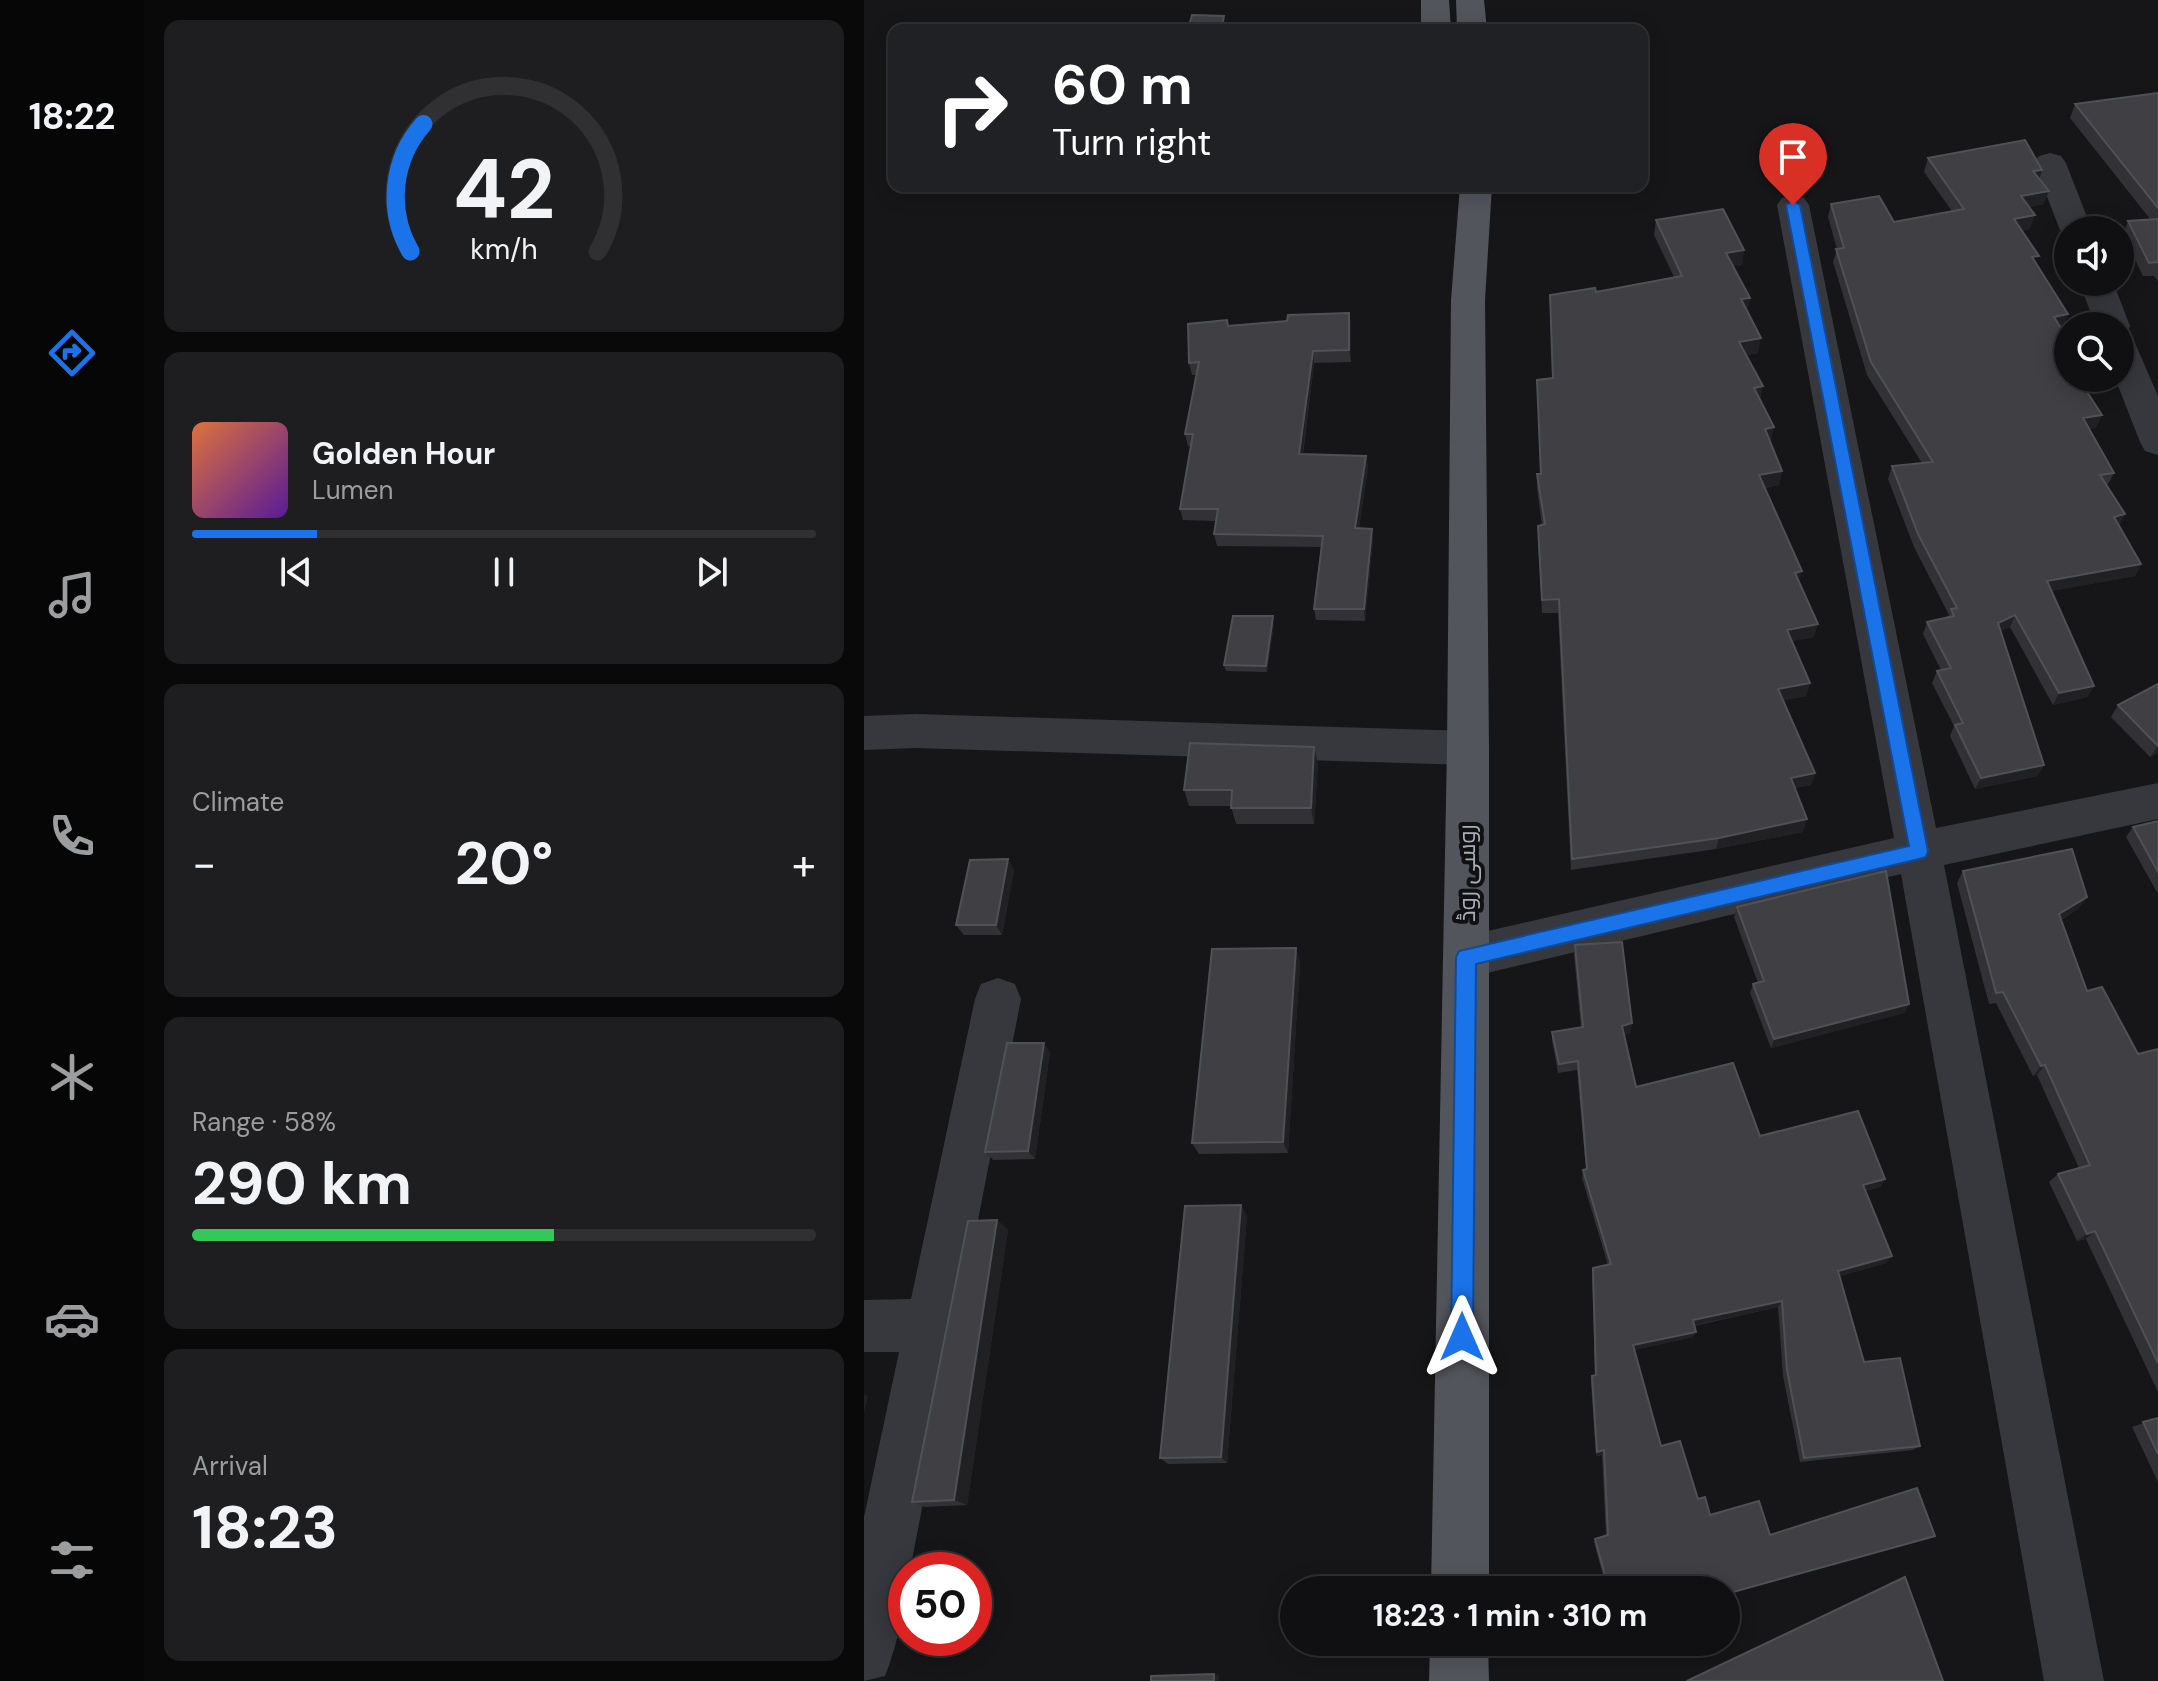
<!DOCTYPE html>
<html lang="en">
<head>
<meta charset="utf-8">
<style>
	body { margin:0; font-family:"DM Sans",Cairo,sans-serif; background:#1e1e20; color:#f1f3f6; height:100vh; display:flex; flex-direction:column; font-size:30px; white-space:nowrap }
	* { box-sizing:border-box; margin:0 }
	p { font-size:26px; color:#9c9d9f }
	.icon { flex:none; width:44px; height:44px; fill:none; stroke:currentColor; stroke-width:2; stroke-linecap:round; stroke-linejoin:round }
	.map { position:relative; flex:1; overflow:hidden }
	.side { display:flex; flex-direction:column; gap:20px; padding:20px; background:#09090a; width:720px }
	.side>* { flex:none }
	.hud { position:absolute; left:24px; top:24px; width:760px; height:168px; border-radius:16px; box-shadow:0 4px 20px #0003,0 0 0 2px #303032; background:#202124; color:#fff; overflow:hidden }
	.buttons { position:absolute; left:1190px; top:216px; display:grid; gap:16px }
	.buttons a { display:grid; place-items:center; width:80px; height:80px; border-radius:50%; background:#101012; box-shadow:0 4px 20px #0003,0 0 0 2px #303032; font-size:40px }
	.speed { position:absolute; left:24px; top:1552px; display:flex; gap:16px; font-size:40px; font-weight:700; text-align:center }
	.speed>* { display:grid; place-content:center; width:104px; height:104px; border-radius:50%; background:#101012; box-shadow:0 4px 20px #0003,0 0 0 2px #303032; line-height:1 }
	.speed .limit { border:12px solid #d22; background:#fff; color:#111 }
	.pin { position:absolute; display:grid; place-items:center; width:68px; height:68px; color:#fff; margin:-82px -34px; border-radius:50% 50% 50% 0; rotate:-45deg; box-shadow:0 0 8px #0007 }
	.pin .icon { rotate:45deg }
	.me { position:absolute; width:88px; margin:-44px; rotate:0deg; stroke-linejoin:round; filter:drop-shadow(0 0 6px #0008) }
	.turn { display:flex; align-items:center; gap:28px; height:168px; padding:0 32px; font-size:36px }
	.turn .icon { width:104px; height:104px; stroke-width:2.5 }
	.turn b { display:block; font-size:56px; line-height:68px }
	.big { font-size:60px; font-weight:700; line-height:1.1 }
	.side .card { flex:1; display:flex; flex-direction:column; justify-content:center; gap:12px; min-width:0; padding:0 28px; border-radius:16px; background:#1e1e20 }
	.side .dial { align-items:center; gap:0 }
	.dial svg { height:208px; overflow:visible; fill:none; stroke:#303032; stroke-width:7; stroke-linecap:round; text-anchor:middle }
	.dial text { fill:#f1f3f6; stroke:none }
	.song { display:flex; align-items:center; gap:24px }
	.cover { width:96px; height:96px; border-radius:12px; background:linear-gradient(135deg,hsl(20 70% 55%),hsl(270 70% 35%)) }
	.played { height:8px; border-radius:4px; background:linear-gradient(90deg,#1a73e8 20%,#303032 20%) }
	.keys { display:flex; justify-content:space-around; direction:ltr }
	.heat { display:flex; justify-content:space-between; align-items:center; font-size:44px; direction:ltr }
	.charge { height:12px; border-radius:6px; background:linear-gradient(90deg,#34c759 58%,#303032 0) }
	.trip { position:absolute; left:416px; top:1576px; width:460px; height:80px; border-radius:40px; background:#101012; box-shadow:0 4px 20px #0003,0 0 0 2px #303032; font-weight:700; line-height:80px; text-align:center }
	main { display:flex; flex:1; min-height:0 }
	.dock { display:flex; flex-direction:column; width:144px; justify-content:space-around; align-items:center; background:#060607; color:#9c9d9f }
	.dock .icon { width:56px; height:56px }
	.dock .current { color:#1a73e8 }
	.dock b { font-size:36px; color:#f1f3f6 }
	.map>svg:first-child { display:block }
</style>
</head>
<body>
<main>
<nav class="dock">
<b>18:22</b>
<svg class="icon current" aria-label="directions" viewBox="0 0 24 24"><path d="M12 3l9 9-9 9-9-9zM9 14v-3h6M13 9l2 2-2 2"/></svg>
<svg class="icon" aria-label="music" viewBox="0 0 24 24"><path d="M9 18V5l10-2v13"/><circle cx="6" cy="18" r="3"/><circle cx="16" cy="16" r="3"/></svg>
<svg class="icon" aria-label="phone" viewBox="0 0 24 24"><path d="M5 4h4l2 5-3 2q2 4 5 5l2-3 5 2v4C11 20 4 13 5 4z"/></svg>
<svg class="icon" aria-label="climate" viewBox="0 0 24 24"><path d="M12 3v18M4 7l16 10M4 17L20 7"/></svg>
<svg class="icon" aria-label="car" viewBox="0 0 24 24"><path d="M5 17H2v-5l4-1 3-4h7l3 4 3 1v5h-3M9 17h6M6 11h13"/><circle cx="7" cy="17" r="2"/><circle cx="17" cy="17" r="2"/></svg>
<svg class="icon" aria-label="filters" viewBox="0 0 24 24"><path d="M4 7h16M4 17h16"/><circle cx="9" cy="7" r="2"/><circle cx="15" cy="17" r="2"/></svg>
</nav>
<section class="side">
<div class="card dial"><svg viewBox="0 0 100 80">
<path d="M14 69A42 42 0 1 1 86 69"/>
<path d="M14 69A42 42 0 0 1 19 20" stroke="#1a73e8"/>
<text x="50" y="56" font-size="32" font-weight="700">42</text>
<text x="50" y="72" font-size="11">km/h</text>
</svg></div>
<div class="card">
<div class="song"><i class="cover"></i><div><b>Golden Hour</b><p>Lumen</p></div></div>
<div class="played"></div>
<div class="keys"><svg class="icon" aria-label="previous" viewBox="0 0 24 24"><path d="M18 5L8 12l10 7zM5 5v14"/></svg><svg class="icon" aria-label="pause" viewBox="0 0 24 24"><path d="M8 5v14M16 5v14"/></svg><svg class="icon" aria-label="next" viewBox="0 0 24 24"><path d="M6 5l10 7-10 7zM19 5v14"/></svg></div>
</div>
<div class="card"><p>Climate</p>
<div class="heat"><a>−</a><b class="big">20°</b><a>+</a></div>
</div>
<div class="card"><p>Range · 58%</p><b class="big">290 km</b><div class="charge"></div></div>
<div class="card"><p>Arrival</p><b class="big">18:23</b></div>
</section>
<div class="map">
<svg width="1294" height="1681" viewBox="0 0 1294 1681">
	<rect width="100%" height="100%" fill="#161618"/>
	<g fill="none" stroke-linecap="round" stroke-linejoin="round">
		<g fill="#37383d" fill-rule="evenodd">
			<polygon points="1186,153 1197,156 1202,163 1228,230 1204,230 1204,238 1196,230 1170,163 1175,156"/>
			<polygon points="929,195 940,198 945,205 1072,828 1294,783 1294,819 1080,865 1240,1681 1180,1681 1037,874 602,978 586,972 579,957 586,942 602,936 1030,838 913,205 918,198"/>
			<polygon points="1215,282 1249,282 1266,326 1262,334 1268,336 1294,396 1294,455 1281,451 1276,442 1251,378 1256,378 1256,326 1232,326"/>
			<polygon points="52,714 604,731 619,736 625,748 619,760 604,765 52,748 0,750 0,716"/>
			<path d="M134 978 151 984 157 999 46 1570H42C42 1605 34 1643 21 1676L0 1681V1517L35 1352H0V1300L47 1299 111 999 117 984Z"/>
		</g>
		<g fill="#53555c" fill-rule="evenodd">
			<polygon points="557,0 585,0 587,30 557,30"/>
			<polygon points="592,0 620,0 623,30 593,30"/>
			<polygon points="596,186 628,186 621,300 625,748 625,1590 567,1590 583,748 587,300"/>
			<polygon points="566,1642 624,1642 625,1681 565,1681"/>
		</g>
	</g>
	<g fill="#323236">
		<polygon points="1294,93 1294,281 1290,276 1279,276 1259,235 1264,221 1287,220 1206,118 1211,104"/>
		<polygon points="1064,158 1178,170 1175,179 1180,204 1165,207 1166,229 1158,230 1199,327 1197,328 1204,378 1221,378 1218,384 1232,428 1225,429 1250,473 1243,486 1255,526 1277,564 1271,576 1187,591 1230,686 1223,697 1189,705 1146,627 1137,631 1180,765 1173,776 1111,789 1086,736 1090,726 1068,683 1073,671 1077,670 1059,634 1063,622 1084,618 1085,615 1050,547 1024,479 1028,466 1058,463 1003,375 969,262 973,249 964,217 967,204 1030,222 1088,211 1060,172"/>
		<polygon points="792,220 880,250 878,265 869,266 886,298 883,312 894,353 882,355 896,401 906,442 918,471 915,485 901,488 935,582 950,637 928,641 946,683 942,696 920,700 951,773 947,785 931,788 939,832 852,849 707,870 694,613 678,613 674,540 674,526 678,525 673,489 673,474 676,474 673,380 688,378 686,295 732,292 810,277 790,235"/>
		<polygon points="485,313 487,325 487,362 450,363 439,454 502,456 504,468 495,528 509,540 501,621 452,620 450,609 457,547 353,546 350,534 352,521 319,520 316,509 327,446 324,446 321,434 333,375 328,375 325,363 364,326 423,321"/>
		<polygon points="410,623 403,672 362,671 360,665"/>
		<polygon points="1294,684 1294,753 1286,757 1247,717 1254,705"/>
		<polygon points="454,763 450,824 372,824 367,806 325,806 320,790"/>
		<polygon points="1294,821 1294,894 1262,837 1269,827"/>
		<polygon points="150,870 138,935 100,935 92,925"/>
		<polygon points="1099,871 1215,908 1197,920 1223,991 1274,1054 1294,1049 1294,1392 1222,1239 1213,1241 1185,1182 1194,1174 1215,1168 1173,1075 1169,1076 1132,1003 1125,1004 1093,883"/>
		<polygon points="873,907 1045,1004 1040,1013 907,1048 886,993 889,984 894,983 870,917"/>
		<polygon points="711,945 768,1023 766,1033 760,1035 772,1087 896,1136 1021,1179 1016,1187 1001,1191 1028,1256 1022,1263 976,1276 1000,1362 1056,1446 1049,1450 936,1462 919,1376 914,1307 830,1326 829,1337 770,1350 797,1446 846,1515 906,1535 1071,1536 862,1595 862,1590 743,1590 730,1542 731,1539 742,1536 738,1455 732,1456 727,1382 728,1376 731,1376 728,1275 729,1268 744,1265 718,1178 719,1170 722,1169 713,1070 694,1073 688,1041 688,1032 717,1027 710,955"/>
		<polygon points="432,948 436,963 424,1153 335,1154 328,1143"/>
		<polygon points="186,1052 171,1159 129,1160 121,1152"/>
		<polygon points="377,1205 383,1216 363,1463 304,1464 296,1458"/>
		<polygon points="133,1220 144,1230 103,1505 61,1507 48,1502"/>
		<polygon points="1294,1418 1294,1482 1268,1427"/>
		<polygon points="1041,1577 1079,1681 821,1681 1034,1580"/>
	</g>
	<g fill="#212124">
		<polygon points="360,16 361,23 360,30 357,30"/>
		<polygon points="1178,170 1174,183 1169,171"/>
		<polygon points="1185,191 1180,204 1153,210 1157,196"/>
		<polygon points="1171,215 1166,229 1146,232 1150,219"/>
		<polygon points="880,250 878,265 860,268 862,253"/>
		<polygon points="886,298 883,312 877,299"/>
		<polygon points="485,313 487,325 487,362 485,350"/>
		<polygon points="1204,314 1199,327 1185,330 1190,317"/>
		<polygon points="897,338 894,353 873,356 875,342"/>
		<polygon points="449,351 450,363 437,465 435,454"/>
		<polygon points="1209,378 1221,378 1218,384 1205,387"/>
		<polygon points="899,386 896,401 890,388"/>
		<polygon points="1238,415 1232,428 1213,431 1219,418"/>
		<polygon points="910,427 907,442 901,429"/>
		<polygon points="502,456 504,468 493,540 491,528"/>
		<polygon points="918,471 915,485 892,489 895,475"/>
		<polygon points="1261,514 1255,527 1250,517"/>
		<polygon points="508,529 509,540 501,621 500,609"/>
		<polygon points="1277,564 1271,576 1177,593 1183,581"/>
		<polygon points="938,571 934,585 931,573"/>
		<polygon points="1151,615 1146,627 1129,635 1134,623"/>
		<polygon points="409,616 410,623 403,672 402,666"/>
		<polygon points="954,624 950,637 920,643 923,630"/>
		<polygon points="946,683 942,696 911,702 914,689"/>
		<polygon points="1230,686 1223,697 1189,705 1195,693"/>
		<polygon points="1294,746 1294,753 1286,757"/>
		<polygon points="450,747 454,763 450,824 447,808"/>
		<polygon points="1180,765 1173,776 1111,789 1117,778"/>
		<polygon points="951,773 947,785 923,790 927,778"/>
		<polygon points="943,819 939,832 852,849 855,838"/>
		<polygon points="144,859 150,870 138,935 132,925"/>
		<polygon points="1223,897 1215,908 1187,925 1195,914"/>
		<polygon points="432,948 436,963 424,1153 419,1142"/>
		<polygon points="1045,1004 1040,1013 907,1048 910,1039"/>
		<polygon points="768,1023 766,1033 756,1036 758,1026"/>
		<polygon points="180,1043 186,1052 171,1159 164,1151"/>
		<polygon points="1181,1065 1173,1075 1169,1076 1177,1066"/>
		<polygon points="1021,1179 1016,1187 994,1193 999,1185"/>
		<polygon points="377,1205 383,1216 363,1463 357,1457"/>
		<polygon points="133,1220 144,1230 103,1505 90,1500"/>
		<polygon points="1231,1231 1222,1239 1213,1241 1223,1234"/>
		<polygon points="1028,1256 1022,1263 969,1278 974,1271"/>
		<polygon points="918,1301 914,1307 826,1326 829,1320"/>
		<polygon points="832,1332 829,1337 767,1351 769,1345"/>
		<polygon points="0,1394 4,1396 0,1412"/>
		<polygon points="740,1450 738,1455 732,1456 733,1452"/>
		<polygon points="1071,1536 1064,1539 862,1595 862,1594"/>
		<polygon points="350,1674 355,1675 355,1681 350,1681"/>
	</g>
	<g fill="#3f3f44" stroke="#4f5156" stroke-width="2">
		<polygon points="328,15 360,16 357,30 324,30"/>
		<polygon points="1294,93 1294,208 1211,104"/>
		<polygon points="1161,140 1178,170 1169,171 1185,191 1157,196 1171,215 1150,219 1175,256 1168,257 1204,314 1190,317 1204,339 1204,378 1214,378 1238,415 1219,418 1250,473 1236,475 1261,514 1250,517 1277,564 1183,581 1230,686 1195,693 1151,615 1134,623 1180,765 1117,778 1091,725 1099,723 1073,671 1087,668 1063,622 1090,616 1087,609 1093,608 1054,534 1028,466 1069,462 1007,362 972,249 980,248 967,204 1015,196 1030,222 1100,209 1064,158"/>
		<polygon points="859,209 880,250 862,253 886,298 877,299 897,338 875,342 899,386 890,388 910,427 901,429 918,471 895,475 938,571 931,573 954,624 923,630 946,683 914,689 951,773 927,778 943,819 855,838 708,859 695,599 678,600 674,526 681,524 673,474 677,474 673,380 689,378 686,295 731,288 732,292 818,276 792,220"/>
		<polygon points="1294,219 1294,262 1285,263 1264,221"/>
		<polygon points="485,313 485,350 449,351 435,454 502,456 491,528 508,529 500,609 450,609 459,536 350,534 354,509 316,509 329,434 321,434 335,362 325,363 324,324 363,320 364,326 423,321 424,315"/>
		<polygon points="369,616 409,616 402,666 360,665"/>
		<polygon points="1294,684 1294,746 1254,705"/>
		<polygon points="326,743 450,747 447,808 367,808 368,790 320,790"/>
		<polygon points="1294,821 1294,872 1269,827"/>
		<polygon points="1208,849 1223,897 1195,914 1223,991 1238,987 1274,1054 1294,1049 1294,1363 1231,1231 1223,1234 1194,1174 1226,1165 1181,1065 1177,1066 1139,992 1132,993 1099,871"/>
		<polygon points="144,859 132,925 92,925 106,860"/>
		<polygon points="1022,871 1045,1004 910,1039 889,984 900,981 873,907"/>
		<polygon points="758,942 768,1023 758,1026 772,1087 869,1063 896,1136 994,1111 1021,1179 999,1185 1028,1256 974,1271 1000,1362 1036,1358 1056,1446 940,1458 923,1370 918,1301 829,1320 832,1332 769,1345 797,1446 816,1441 834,1499 841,1497 846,1515 895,1501 906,1535 1053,1488 1071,1536 862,1594 862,1590 745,1590 731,1539 744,1535 740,1450 733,1452 728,1376 732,1375 729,1268 747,1264 719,1170 723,1169 714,1061 695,1064 688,1032 719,1027 711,945"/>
		<polygon points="432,948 419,1142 328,1143 348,949"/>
		<polygon points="143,1043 180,1043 164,1151 121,1152"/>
		<polygon points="377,1205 357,1457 296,1458 321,1206"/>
		<polygon points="133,1220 90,1500 48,1502 104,1221"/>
		<polygon points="1294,1418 1294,1454 1279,1422"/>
		<polygon points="1041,1577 1079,1681 823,1681"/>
		<polygon points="350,1674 350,1681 287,1681 287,1676"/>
	</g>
	<polygon fill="#1a73e8" stroke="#114b97" stroke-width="2" points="929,201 936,205 1064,851 1062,857 1055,859 612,964 609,1337 606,1345 598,1348 590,1345 587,1337 592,957 595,951 1045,846 922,205"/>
	<g text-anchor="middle" stroke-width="8" stroke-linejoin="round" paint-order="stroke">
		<g font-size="24" fill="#a8adb8" stroke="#111113">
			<text transform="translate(603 873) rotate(-90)" y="8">روسی روڈ</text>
		</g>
	</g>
</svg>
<div class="buttons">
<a><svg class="icon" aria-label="sound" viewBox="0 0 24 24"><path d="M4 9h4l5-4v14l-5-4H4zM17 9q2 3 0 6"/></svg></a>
<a><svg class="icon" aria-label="search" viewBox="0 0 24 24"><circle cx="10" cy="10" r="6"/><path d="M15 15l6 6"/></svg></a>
</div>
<div class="speed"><div class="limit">50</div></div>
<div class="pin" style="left:929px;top:205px;background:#d93025"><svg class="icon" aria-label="arrive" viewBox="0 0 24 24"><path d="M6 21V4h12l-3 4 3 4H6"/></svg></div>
<svg class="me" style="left:598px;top:1337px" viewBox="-20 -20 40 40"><path d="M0-17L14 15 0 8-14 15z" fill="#1a73e8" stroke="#fff" stroke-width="4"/></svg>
<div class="trip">18:23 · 1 min · 310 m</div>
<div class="hud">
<div class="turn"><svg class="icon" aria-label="right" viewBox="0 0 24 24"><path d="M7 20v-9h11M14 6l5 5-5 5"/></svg><div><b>60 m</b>Turn right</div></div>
</div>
</div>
</main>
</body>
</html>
